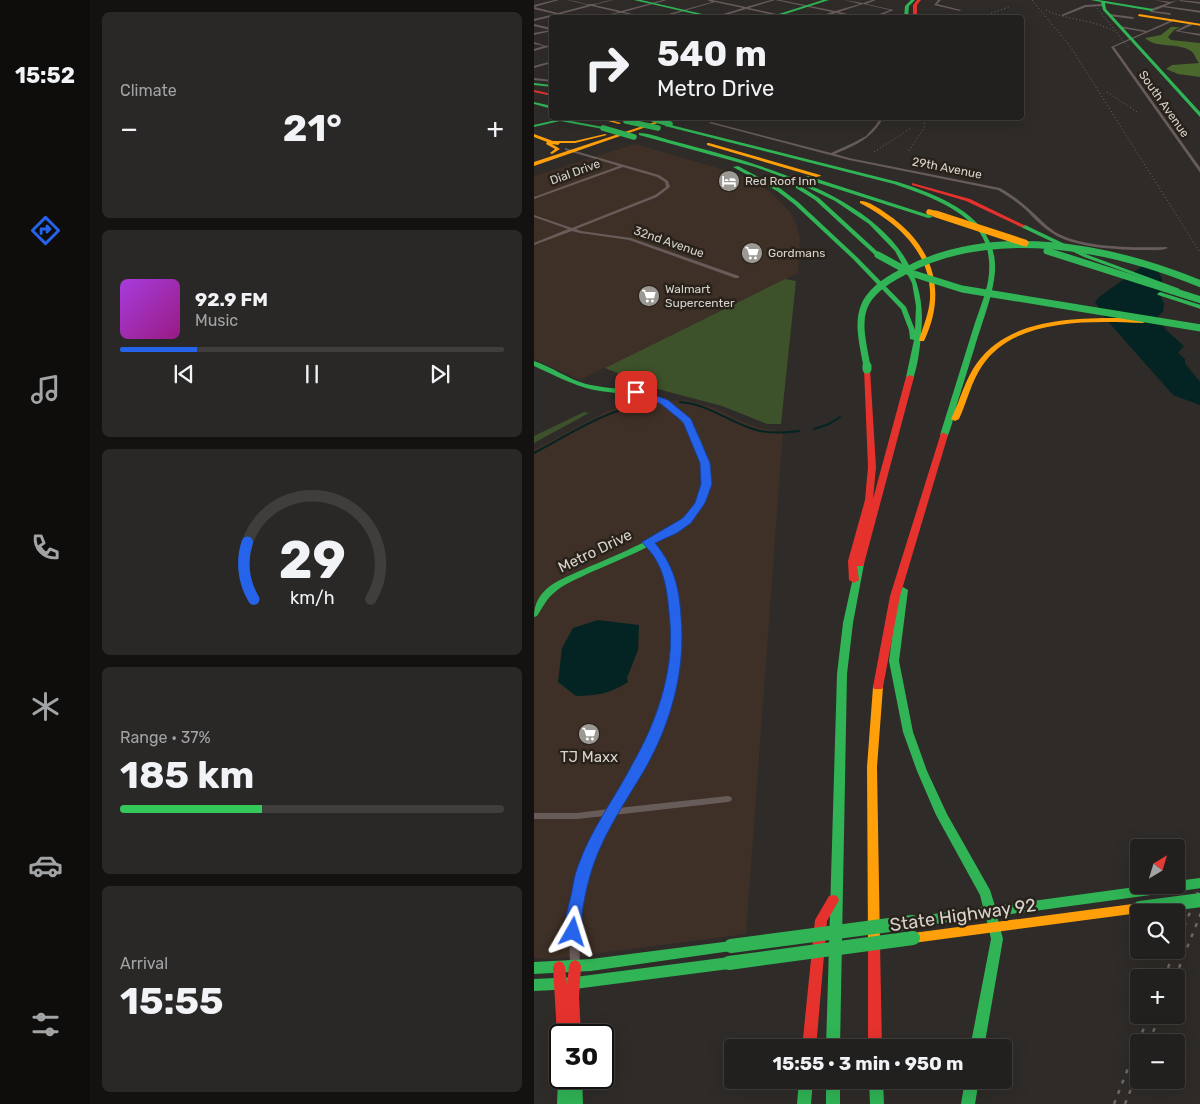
<!DOCTYPE html>
<html lang="en">
<head>
<meta charset="utf-8">
<style>
	body { margin:0; font-family:Rubik,sans-serif; background:#2a2827; color:#f1f3f6; height:100vh; display:flex; flex-direction:column; font-size:19px; white-space:nowrap }
	* { box-sizing:border-box; margin:0 }
	p { font-size:16px; color:#a2a3a4 }
	.icon { flex:none; width:28px; height:28px; fill:none; stroke:currentColor; stroke-width:2; stroke-linecap:round; stroke-linejoin:round }
	.map { position:relative; flex:1; overflow:hidden }
	.panel { display:flex; flex-direction:column; gap:12px; padding:12px; background:#131210; width:444px }
	.panel>* { flex:none }
	.banner { position:absolute; left:15px; top:15px; width:475px; height:105px; border-radius:5px; box-shadow:0 5px 20px #0002,0 0 0 1px #3f3e3c; background:#22201e; color:#f1f3f6; overflow:hidden }
	.needle { width:32px; rotate:38deg }
	.buttons { position:absolute; left:596px; top:839px; display:grid; gap:10px }
	.buttons a { display:grid; place-items:center; width:55px; height:55px; border-radius:5px; background:#22201e; box-shadow:0 5px 20px #0002,0 0 0 1px #3f3e3c; font-size:25px }
	.speed { position:absolute; left:15px; top:1024px; display:flex; gap:10px; font-size:25px; font-weight:700; text-align:center }
	.speed>* { display:grid; place-content:center; width:65px; height:65px; border-radius:50%; background:#22201e; box-shadow:0 5px 20px #0002,0 0 0 1px #3f3e3c; line-height:1 }
	.speed .limit { border:2px solid #111; border-radius:8px; background:#fff; color:#111 }
	.pin { position:absolute; display:grid; place-items:center; width:42px; height:42px; color:#fff; margin:-21px; border-radius:10px; box-shadow:0 2px 8px #0006 }
	.me { position:absolute; width:55px; margin:-28px; rotate:6deg; stroke-linejoin:round; filter:drop-shadow(0 0 4px #0008) }
	.turn { display:flex; align-items:center; gap:18px; height:105px; padding:0 25px; font-size:22px }
	.turn .icon { width:65px; height:65px; stroke-width:2.5 }
	.turn b { display:block; font-size:35px; line-height:42px }
	.big { font-size:38px; font-weight:700; line-height:1.1 }
	.panel .tile { flex:1; display:flex; flex-direction:column; justify-content:center; gap:8px; min-width:0; padding:0 18px; border-radius:8px; background:#2a2827 }
	.panel .dial { align-items:center; gap:0 }
	.dial svg { height:130px; overflow:visible; fill:none; stroke:#3f3e3c; stroke-width:7; stroke-linecap:round; text-anchor:middle }
	.dial text { fill:#f1f3f6; stroke:none }
	.song { display:flex; align-items:center; gap:15px }
	.cover { width:60px; height:60px; border-radius:8px; background:linear-gradient(135deg,hsl(280 70% 55%),hsl(310 70% 35%)) }
	.played { height:5px; border-radius:2px; background:linear-gradient(90deg,#2563eb 20%,#3f3e3c 20%) }
	.keys { display:flex; justify-content:space-around; direction:ltr }
	.heat { display:flex; justify-content:space-between; align-items:center; font-size:28px; direction:ltr }
	.charge { height:8px; border-radius:4px; background:linear-gradient(90deg,#34c759 37%,#3f3e3c 0) }
	.trip { position:absolute; left:190px; top:1039px; width:288px; height:50px; border-radius:5px; background:#22201e; box-shadow:0 5px 20px #0002,0 0 0 1px #3f3e3c; font-weight:700; line-height:50px; text-align:center }
	main { display:flex; flex:1; min-height:0 }
	.tab-bar { display:flex; flex-direction:column; width:90px; justify-content:space-around; align-items:center; background:#0e0d0c; color:#a2a3a4 }
	.tab-bar .icon { width:35px; height:35px }
	.tab-bar .current { color:#2563eb }
	.tab-bar b { font-size:22px; color:#f1f3f6 }
	.map>svg:first-child { display:block }
</style>
</head>
<body>
<main>
<nav class="tab-bar">
<b>15:52</b>
<svg class="icon current" aria-label="directions" viewBox="0 0 24 24"><path d="M12 3l9 9-9 9-9-9zM9 14v-3h6M13 9l2 2-2 2"/></svg>
<svg class="icon" aria-label="music" viewBox="0 0 24 24"><path d="M9 18V5l10-2v13"/><circle cx="6" cy="18" r="3"/><circle cx="16" cy="16" r="3"/></svg>
<svg class="icon" aria-label="phone" viewBox="0 0 24 24"><path d="M5 4h4l2 5-3 2q2 4 5 5l2-3 5 2v4C11 20 4 13 5 4z"/></svg>
<svg class="icon" aria-label="climate" viewBox="0 0 24 24"><path d="M12 3v18M4 7l16 10M4 17L20 7"/></svg>
<svg class="icon" aria-label="car" viewBox="0 0 24 24"><path d="M5 17H2v-5l4-1 3-4h7l3 4 3 1v5h-3M9 17h6M6 11h13"/><circle cx="7" cy="17" r="2"/><circle cx="17" cy="17" r="2"/></svg>
<svg class="icon" aria-label="filters" viewBox="0 0 24 24"><path d="M4 7h16M4 17h16"/><circle cx="9" cy="7" r="2"/><circle cx="15" cy="17" r="2"/></svg>
</nav>
<section class="panel">
<div class="tile"><p>Climate</p>
<div class="heat"><a>−</a><b class="big">21°</b><a>+</a></div>
</div>
<div class="tile">
<div class="song"><i class="cover"></i><div><b>92.9 FM</b><p>Music</p></div></div>
<div class="played"></div>
<div class="keys"><svg class="icon" aria-label="previous" viewBox="0 0 24 24"><path d="M18 5L8 12l10 7zM5 5v14"/></svg><svg class="icon" aria-label="pause" viewBox="0 0 24 24"><path d="M8 5v14M16 5v14"/></svg><svg class="icon" aria-label="next" viewBox="0 0 24 24"><path d="M6 5l10 7-10 7zM19 5v14"/></svg></div>
</div>
<div class="tile dial"><svg viewBox="0 0 100 80">
<path d="M14 69A42 42 0 1 1 86 69"/>
<path d="M14 69A42 42 0 0 1 10 34" stroke="#2563eb"/>
<text x="50" y="56" font-size="32" font-weight="700">29</text>
<text x="50" y="72" font-size="11">km/h</text>
</svg></div>
<div class="tile"><p>Range · 37%</p><b class="big">185 km</b><div class="charge"></div></div>
<div class="tile"><p>Arrival</p><b class="big">15:55</b></div>
</section>
<div class="map">
<svg width="667" height="1104" viewBox="0 0 667 1104">
	<rect width="100%" height="100%" fill="#2e2b28"/>
	<g fill="#3e3026">
		<polygon points="101,144 205,174 238,193 256,212 263,226 266,239 264,273 46,380 0,359 0,176"/>
		<polygon points="145,400 156,401 181,408 204,420 225,428 249,432 212,934 22,959 0,958 0,450 73,411 95,404"/>
	</g>
	<g fill="#3d522a">
		<polygon points="251,279 262,281 247,424 233,424 188,406 120,388 71,368"/>
		<polygon points="50,412 55,413 0,443 0,436"/>
	</g>
	<path fill="#4a682c" d="M637 27H646L640 30 634 37 637 40 666 43V77L644 74 632 69 638 65 665 63C661 58 661 54 657 51 644 42 622 49 611 38L627 35Z"/>
	<g fill="#042323">
		<path d="M607 267C626 266 632 278 626 295L630 304 629 312 624 316 632 330 650 346 644 353 651 359V363L666 382V405L639 395 570 317 561 302 565 297Z"/>
		<path d="M64 620 105 625 104 650 93 678 94 682C78 693 62 696 42 696L24 682 28 648 39 628Z"/>
	</g>
	<g fill="none" stroke-linecap="round" stroke-linejoin="round">
		<g stroke="#042323" stroke-width="2">
			<path d="M146 402C174 404 193 421 219 429 233 434 250 433 265 431"/>
			<polyline points="280,429 295,424 306,417"/>
			<path d="M0 453C36 434 73 409 114 403"/>
		</g>
		<g fill="#685c5b" fill-rule="evenodd">
			<polygon points="21,0 25,0 0,7 0,5"/>
			<path d="M33 0C41 0 50 5 58 4 65 4 72 0 79 0L60 5 87 11 129 0H133L90 12 114 18C105 18 97 14 88 13 80 12 72 18 63 18L84 12 57 6 27 14 43 18H37L24 15 0 21V19L21 14 0 9V7L24 13 54 5Z"/>
			<polygon points="173,0 178,0 212,7 237,0 246,0 301,11 326,4 310,0 329,3 338,0 342,0 332,4 360,10 340,18 335,18 356,10 329,4 305,12 332,18 325,18 302,13 286,18 281,18 298,12 241,0 215,8 261,18 254,18 212,9 182,18 176,18 209,8 181,2 126,18 120,18 178,2"/>
			<polygon points="404,0 407,0 403,4 427,10 426,11 400,5"/>
			<polygon points="620,0 637,2 644,0 631,6 667,11 667,13 629,7 619,11 636,13 637,15 616,12 617,9 634,3"/>
			<polygon points="645,0 667,2 667,4 646,1"/>
			<polygon points="568,4 569,6 552,7 529,16 527,15 551,5"/>
			<polygon points="576,14 599,17 600,18 599,19 575,16"/>
			<polygon points="640,19 642,20 580,47 667,169 667,174 577,47 611,32 587,28 586,26 613,31"/>
			<polygon points="657,23 658,25 645,31 667,34 667,36 641,31"/>
			<polygon points="0,24 17,28 18,31 0,35 0,33 16,30 0,26"/>
			<polygon points="0,42 12,46 18,44 18,46 0,51 0,49 10,46 0,44"/>
			<polygon points="18,61 18,63 0,68 0,66"/>
			<polygon points="0,78 18,80 18,82 0,80"/>
			<path d="M346 118H349C338 139 321 145 301 154L315 158 466 188C477 194 486 201 495 209 503 216 511 225 521 232 548 248 601 248 632 247L634 248C628 251 619 250 612 250 585 250 540 248 518 233 508 227 500 218 492 210 483 202 474 196 464 190L315 160 175 123 177 122 297 153 319 143 332 136 342 125Z"/>
			<polygon points="31,148 125,175 134,181 136,187 123,197 42,229 47,231 97,238 205,276 205,278 201,278 95,240 46,233 38,231 0,245 0,243 34,229 0,217 0,215 38,228 121,195 132,187 131,182 123,177 89,167 0,199 0,197 85,166 31,150"/>
			<path d="M114 540 116 541C160 590 150 672 127 728 116 757 99 782 84 808L194 796 197 797 198 799 197 801 194 802 80 815C50 868 43 906 46 966L44 969 41 970 38 969 36 966C35 936 35 906 44 877 50 855 60 835 71 816L43 819H0V813H43L75 809C87 789 100 770 110 750 137 697 153 619 126 564 122 556 117 549 111 542Z"/>
		</g>
		<g fill="#30b455" fill-rule="evenodd">
			<polygon points="100,0 107,0 186,18 178,18"/>
			<polygon points="289,0 295,0 239,18 232,18"/>
			<polygon points="377,0 381,0 375,6 374,18 370,18 371,6"/>
			<polygon points="557,0 565,0 619,9 618,11 571,3 572,9 667,113 667,118 569,10 567,2"/>
			<polygon points="0,83 18,85 18,87 0,85"/>
			<polygon points="0,102 18,106 18,109 0,104"/>
			<polygon points="26,119 69,127 71,128 69,129 26,121 0,127 0,125"/>
			<path d="M133 124 364 182C410 197 470 220 460 280 457 300 447 326 441 346 435 365 429 385 423 404 420 415 418 427 413 437H410L406 435C417 400 428 364 439 329 444 313 451 297 454 281 457 265 455 246 446 233 427 207 389 194 360 184L131 126V125Z"/>
			<path d="M105 133C115 133 125 137 135 140 154 145 174 150 194 156 278 181 400 224 387 334 386 348 384 365 379 379H376L372 377 380 340 376 339 375 330 367 309 319 259 260 204 243 191 199 167 204 166 247 189 264 202 323 257 372 307 381 330 382 306 378 283 361 251 335 224 301 201 262 182 221 167 105 135Z"/>
			<polygon points="274,176 398,216 399,217 394,218 272,179 272,177"/>
			<polygon points="262,186 266,186 285,198 346,254 346,256 342,256 281,200 262,188"/>
			<polygon points="487,225 491,225 554,255 646,289 641,290 550,257 487,227"/>
			<polygon points="626,292 667,305 667,309 624,295 623,294"/>
			<path d="M0 361C18 367 34 379 52 384 68 388 85 388 101 391 142 398 165 423 174 463 176 475 177 489 172 500 153 537 84 559 47 577 38 581 29 585 21 592 13 598 9 607 3 616L0 617C0 602 7 592 19 584 55 563 149 536 164 498 170 484 168 468 164 454 158 431 144 412 123 402 103 393 81 394 60 390 38 385 20 375 0 366Z"/>
			<polygon points="326,561 330,564 319,623 313,674 306,1048 292,1048 303,674 309,623 322,564"/>
			<polygon points="369,587 374,590 365,661 379,732 393,771 413,814 456,890 461,906 616,885 642,885 642,881 667,878 667,888 463,916 469,939 450,1048 436,1048 457,939 452,917 378,927 374,926 372,922 374,918 378,917 449,907 446,895 402,815 383,771 369,732 355,661 364,590"/>
			<polygon points="197,941 201,942 203,946 201,950 197,951 57,971 0,974 0,962 57,959"/>
			<polygon points="195,957 199,959 201,963 199,967 195,969 41,989 0,991 0,979 41,977"/>
			<polygon points="26,1073 26,1078 48,1078 49,1104 23,1104 24,1078"/>
			<polygon points="265,1080 279,1080 277,1104 263,1104"/>
			<rect x="292" y="1080" width="14" height="24"/>
			<polygon points="335,1080 349,1080 350,1104 336,1104"/>
			<polygon points="431,1080 445,1080 441,1104 427,1104"/>
		</g>
		<g fill="#ff9f0a" fill-rule="evenodd">
			<polygon points="605,14 667,24 667,26 604,16"/>
			<polygon points="63,118 69,118 87,123 85,124"/>
			<polygon points="133,118 138,118 0,166 0,162"/>
			<polygon points="0,134 19,141 41,141 71,134 73,135 41,143 26,143 24,145 18,144 26,149 18,154 16,153 21,149 12,144 13,142 0,137"/>
			<polygon points="175,143 286,175 287,176 282,177 173,145 173,143"/>
			<path d="M326 201C335 201 346 209 353 214 399 245 414 291 390 341H386L385 340C389 327 395 313 396 299 398 253 364 223 326 203Z"/>
			<path d="M589 318 609 319 612 321 609 323C558 321 480 317 448 366 437 382 433 402 425 419L421 421 417 419C426 401 431 379 443 363 475 318 540 318 589 318Z"/>
			<polygon points="344,684 348,685 349,687 343,767 346,943 344,947 340,948 336,947 334,943 333,767 339,687 340,685"/>
			<polygon points="606,903 610,904 612,908 610,912 605,913 379,943 375,942 373,938 375,934 379,933"/>
		</g>
		<g fill="#e5322d" fill-rule="evenodd">
			<polygon points="383,0 387,0 383,5 383,18 379,18 379,5"/>
			<polygon points="0,90 18,94 18,96 0,92"/>
			<polygon points="378,183 436,199 492,226 487,227 432,201 378,185"/>
			<polygon points="333,367 336,369 342,467 339,499 372,377 376,375 380,377 330,564 329,566 323,566 325,580 320,583 315,580 314,561 331,500 334,467 330,369"/>
			<polygon points="407,433 410,433 414,435 366,596 349,687 348,689 340,689 339,687 356,596"/>
			<polygon points="299,895 303,896 305,900 293,921 282,1048 268,1048 281,920 295,896"/>
			<polygon points="340,938 344,939 346,943 348,1048 334,1048 334,943 336,939"/>
			<polygon points="41,960 45,962 47,966 45,997 47,1035 26,1035 26,1040 23,1035 19,967 21,963 25,961 29,963 31,967 33,985 35,966 37,962"/>
		</g>
		<g stroke="#6f6866" stroke-width="1" stroke-dasharray="1 2.5" stroke-linecap="butt">
			<polyline points="498,0 536,46 667,254"/>
			<polyline points="563,8 596,49"/>
			<path d="M512 10C534 21 560 19 581 32"/>
			<polyline points="444,18 475,7"/>
			<polyline points="573,92 603,112"/>
			<polyline points="375,151 390,128 391,118"/>
			<polyline points="340,152 377,128"/>
		</g>
		<g stroke="#6f6866" stroke-width="2.5" stroke-dasharray="4 7" stroke-linecap="butt">
			<polyline points="642,947 667,885"/>
			<polyline points="630,978 641,950"/>
			<polyline points="641,978 667,913"/>
			<polyline points="615,1042 626,1015"/>
			<polyline points="580,1104 615,1015"/>
			<polyline points="591,1104 605,1069"/>
		</g>
		<g stroke="#30b455" stroke-width="5.5">
			<polyline points="116,118 136,124"/>
			<polyline points="92,121 124,128"/>
			<polyline points="69,128 100,137"/>
		</g>
		<g stroke="#30b455" stroke-width="7">
			<polyline points="513,251 667,300"/>
			<polyline points="344,255 377,273 428,289 667,328"/>
			<path d="M333 367C330 348 323 325 330 307 336 291 355 279 369 272 459 223 577 247 667 284"/>
		</g>
		<polyline stroke="#30b455" stroke-width="9" points="333,366 333,369"/>
		<g stroke="#30b455" stroke-width="14">
			<polyline points="606,908 667,900"/>
			<polyline points="197,946 378,922"/>
			<polyline points="195,963 379,938"/>
		</g>
		<polyline stroke="#ff9f0a" stroke-width="5.5" points="395,212 406,215"/>
		<polyline stroke="#ff9f0a" stroke-width="7" points="402,214 491,243"/>
	</g>
	<path fill="#2563eb" stroke="#184099" d="M99 390H105L134 400 157 419 176 463 178 484 171 503 157 523 143 533 121 543C140 566 145 587 147 616 152 670 137 723 111 769 92 801 71 831 59 866 54 881 50 899 48 914 48 922 48 929 45 936L39 938 34 936C28 925 34 908 37 896 39 886 40 876 44 866 57 829 81 798 99 763 123 721 140 671 136 623 134 602 133 578 122 560 119 554 113 548 108 542L149 518 161 503 167 484 166 463 149 422 127 404 99 394Z"/>
	<defs>
		<g id="hotel-disc" transform="scale(1.125)"><circle r="9.5" fill="#9c9893" stroke="#28221a"/><path d="M-6-4.5h1.5V1H6V5H4.5V3h-9V5H-6ZM-4 0a1.8 1.8 0 1 1 3.6 0ZM.5 0V-2.5h3Q6-2.5 6 0Z" fill="#fff"/></g>
		<g id="supermarket-disc" transform="scale(1.125)"><circle r="9.5" fill="#9c9893" stroke="#28221a"/><path d="M-6-5.5h2.5l.6 2H6L4.5 2H-2.5L-4.4-4H-6ZM-1.5 3.2a1.3 1.3 0 1 0 .1 0ZM3 3.2a1.3 1.3 0 1 0 .1 0Z" fill="#fff"/></g>
	</defs>
	<g fill-rule="evenodd">
		<use href="#hotel-disc" x="195" y="181"/>
		<use href="#supermarket-disc" x="218" y="253"/>
		<use href="#supermarket-disc" x="115" y="296"/>
		<use href="#supermarket-disc" x="55" y="734"/>
	</g>
	<g text-anchor="middle" stroke-width="5" stroke-linejoin="round" paint-order="stroke">
		<g font-size="12" fill="#d7d3cd" stroke="#28221a">
			<text transform="translate(630 104) rotate(55)" y="4">South Avenue</text>
			<text transform="translate(413 168) rotate(11)" y="4">29th Avenue</text>
			<text transform="translate(41 172) rotate(-20)" y="4">Dial Drive</text>
			<text transform="translate(135 242) rotate(19)" y="4">32nd Avenue</text>
		</g>
		<g font-size="12" fill="#d7d3cd" stroke="#28221a" text-anchor="start">
			<text x="211" y="185">Red Roof Inn</text>
			<text x="234" y="257">Gordmans</text>
			<text x="131" y="293">Walmart<tspan x="131" dy="14">Supercenter</tspan></text>
		</g>
		<g font-size="15" fill="#d7d3cd" stroke="#28221a">
			<text transform="translate(61 551) rotate(-26)" y="5">Metro Drive</text>
		</g>
		<g font-size="15" fill="#d7d3cd" stroke="#28221a">
			<text x="55" y="762">TJ Maxx</text>
		</g>
		<g font-size="18" fill="#d7d3cd" stroke="#28221a">
			<text transform="translate(429 915) rotate(-8)" y="6">State Highway 92</text>
		</g>
	</g>
</svg>
<div class="buttons">
<a><svg class="needle" viewBox="-14 -14 28 28"><path d="M0-13l5 13h-10z" fill="#e53935"/><path d="M0 13l5-13h-10z" fill="#a2a3a4"/></svg></a>
<a><svg class="icon" aria-label="search" viewBox="0 0 24 24"><circle cx="10" cy="10" r="6"/><path d="M15 15l6 6"/></svg></a>
<a>+</a>
<a>−</a>
</div>
<div class="speed"><div class="limit">30</div></div>
<div class="pin" style="left:102px;top:392px;background:#d93025"><svg class="icon" aria-label="arrive" viewBox="0 0 24 24"><path d="M6 21V4h12l-3 4 3 4H6"/></svg></div>
<svg class="me" style="left:39px;top:932px" viewBox="-20 -20 40 40"><path d="M0-17L14 15 0 8-14 15z" fill="#2563eb" stroke="#fff" stroke-width="4"/></svg>
<div class="trip">15:55 · 3 min · 950 m</div>
<div class="banner">
<div class="turn"><svg class="icon" aria-label="right" viewBox="0 0 24 24"><path d="M7 20v-9h11M14 6l5 5-5 5"/></svg><div><b>540 m</b>Metro Drive</div></div>
</div>
</div>
</main>
</body>
</html>
